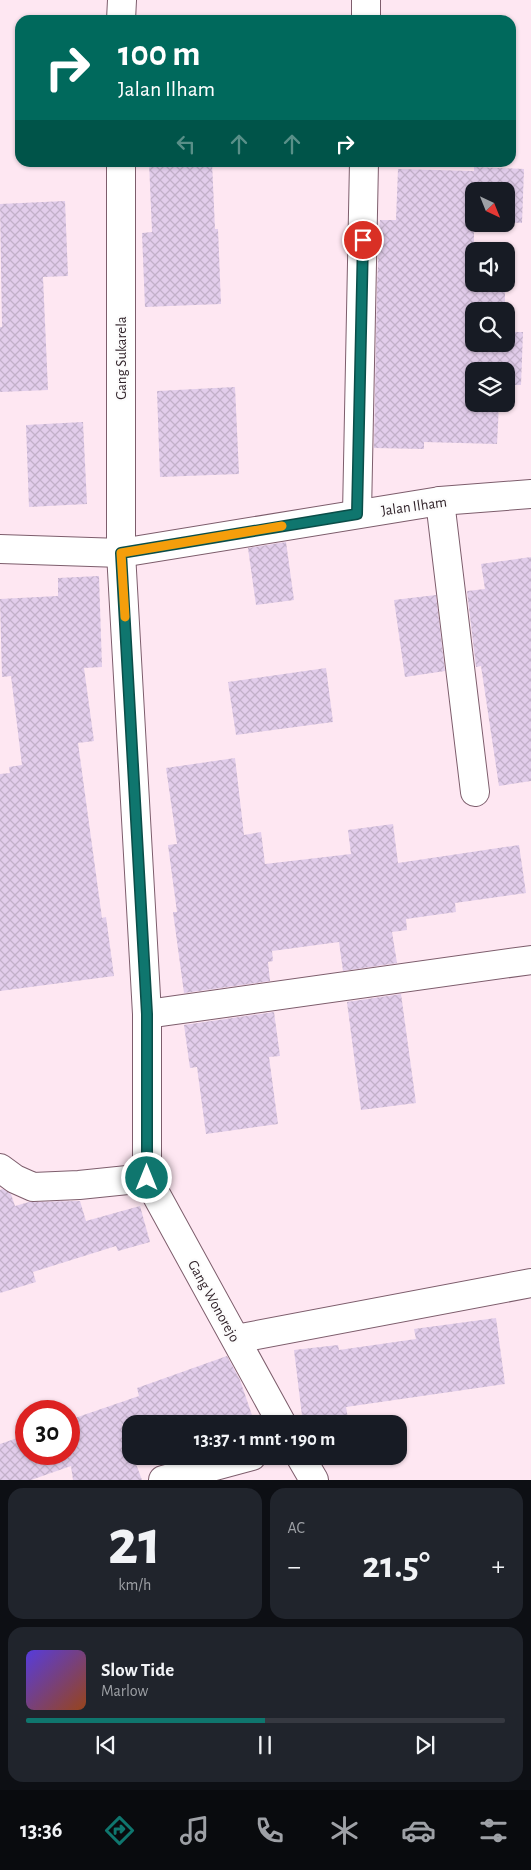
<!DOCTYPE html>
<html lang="id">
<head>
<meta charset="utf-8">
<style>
	body { margin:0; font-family:"Alegreya Sans",sans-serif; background:#20242c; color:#f1f3f6; height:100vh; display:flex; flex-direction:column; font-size:19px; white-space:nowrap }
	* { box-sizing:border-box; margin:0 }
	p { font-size:16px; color:#9ea1a6 }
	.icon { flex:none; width:28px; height:28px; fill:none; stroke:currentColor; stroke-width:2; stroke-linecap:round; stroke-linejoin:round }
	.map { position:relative; height:1480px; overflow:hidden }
	.sheet { display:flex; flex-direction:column; gap:8px; padding:8px; background:#0d0f14; flex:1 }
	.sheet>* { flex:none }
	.banner { position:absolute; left:15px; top:15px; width:501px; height:152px; border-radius:15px; box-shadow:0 1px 4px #0004; background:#00695c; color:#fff; overflow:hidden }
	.needle { width:32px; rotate:137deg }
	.fabs { position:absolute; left:465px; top:182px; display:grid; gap:10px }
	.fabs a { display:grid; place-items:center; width:50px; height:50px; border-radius:10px; background:#171b24; box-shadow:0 1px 4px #0004; font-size:25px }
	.speed { position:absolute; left:15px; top:1400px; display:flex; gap:10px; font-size:25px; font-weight:700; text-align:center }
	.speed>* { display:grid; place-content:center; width:65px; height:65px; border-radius:50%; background:#171b24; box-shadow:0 1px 4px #0004; line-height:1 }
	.speed .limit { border:8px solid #d22; background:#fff; color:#111 }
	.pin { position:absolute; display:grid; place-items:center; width:42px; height:42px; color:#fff; margin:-21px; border:2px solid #fff; border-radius:50%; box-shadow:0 1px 5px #0007 }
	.me { position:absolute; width:55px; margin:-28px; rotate:0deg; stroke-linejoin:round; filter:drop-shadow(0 0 4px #0008) }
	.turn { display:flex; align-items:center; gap:18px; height:105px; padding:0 20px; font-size:22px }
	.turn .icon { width:65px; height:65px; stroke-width:2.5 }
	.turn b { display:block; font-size:35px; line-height:42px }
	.lanes { display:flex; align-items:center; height:48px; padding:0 20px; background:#0003; justify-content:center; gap:25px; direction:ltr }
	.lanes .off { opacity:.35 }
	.big { font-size:38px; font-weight:600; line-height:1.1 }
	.sheet .widget { flex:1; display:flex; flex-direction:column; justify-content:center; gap:8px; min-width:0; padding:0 18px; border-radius:15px; background:#20242c }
	.sheet .dial { align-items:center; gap:0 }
	.dial b { font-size:65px; line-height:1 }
	.song { display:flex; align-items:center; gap:15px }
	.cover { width:60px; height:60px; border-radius:8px; background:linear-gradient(135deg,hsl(250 70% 55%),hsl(20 70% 35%)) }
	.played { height:5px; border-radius:2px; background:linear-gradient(90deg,#0f766e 50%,#363941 50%) }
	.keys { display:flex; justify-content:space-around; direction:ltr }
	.heat { display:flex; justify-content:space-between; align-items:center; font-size:28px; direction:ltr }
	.sheet .tiles { flex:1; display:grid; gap:8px; grid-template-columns:1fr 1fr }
	.widget:last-child { grid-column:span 2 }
	.trip { position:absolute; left:122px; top:1415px; width:285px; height:50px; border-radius:15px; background:#171b24; box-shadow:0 1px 4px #0004; font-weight:600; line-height:50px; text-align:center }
	.tabs { display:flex; height:80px; justify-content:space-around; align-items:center; background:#090b0e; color:#9ea1a6 }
	.tabs .icon { width:35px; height:35px }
	.tabs .active { color:#0f766e }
	.tabs b { font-size:22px; color:#f1f3f6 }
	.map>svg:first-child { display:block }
</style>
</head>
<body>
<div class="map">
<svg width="531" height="1480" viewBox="0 0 531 1480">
	<defs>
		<pattern id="building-cross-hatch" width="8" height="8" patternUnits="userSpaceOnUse" patternTransform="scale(1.25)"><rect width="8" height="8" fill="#e2cdeb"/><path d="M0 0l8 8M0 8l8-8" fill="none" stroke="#c2b0c9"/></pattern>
	</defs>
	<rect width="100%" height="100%" fill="#fee7f2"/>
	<g fill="url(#building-cross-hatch)">
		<polygon points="149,162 212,162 215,229 218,229 221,304 145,307 142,233 152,232"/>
		<polygon points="474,167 524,169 522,223 506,222 506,191 474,191 474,284 505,284 505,311 474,311 474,344 506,344 506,332 523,332 521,385 506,385 506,371 474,371 474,404 499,404 497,444 424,442 424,449 374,448 377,286 380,220 396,220 398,169 474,171"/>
		<polygon points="65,201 68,276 43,277 48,390 0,392 0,327 2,327 0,204"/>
		<polygon points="235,387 239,474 160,477 157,391"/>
		<polygon points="83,422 87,504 29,507 26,425"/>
		<polygon points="286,542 294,600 256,605 248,548"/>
		<polygon points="531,557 531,781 499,786 481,666 476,667 467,591 485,589 481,564"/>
		<polygon points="99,576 102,667 84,668 94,741 78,743 102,918 106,917 114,976 0,991 0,774 10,773 9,767 22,765 11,676 2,677 0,599 58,596 58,578"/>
		<polygon points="436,595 445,671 405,677 394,600"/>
		<polygon points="326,668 333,722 236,735 228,682"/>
		<polygon points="235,758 244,835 261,832 265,864 351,854 348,830 393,824 398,863 519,845 526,893 455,903 456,912 406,919 407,930 392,932 397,963 343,971 339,942 272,951 273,961 268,962 270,981 184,993 173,912 177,912 168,845 177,844 166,768"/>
		<polygon points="401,994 416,1103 361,1110 347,1002"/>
		<polygon points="274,1012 280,1056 269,1057 278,1124 206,1134 197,1067 190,1068 184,1025"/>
		<polygon points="3,1189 11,1194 15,1206 29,1202 80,1201 86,1221 140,1206 150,1242 118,1251 116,1246 33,1272 36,1282 0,1293 0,1190"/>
		<polygon points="496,1318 505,1384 346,1407 348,1418 303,1424 294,1350 338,1345 339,1350 416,1339 414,1329"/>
		<polygon points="227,1356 240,1380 255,1424 122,1424 131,1450 131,1456 133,1456 142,1480 73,1480 71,1466 31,1480 0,1480 0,1444 26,1435 26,1454 69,1454 69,1420 139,1396 137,1388"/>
	</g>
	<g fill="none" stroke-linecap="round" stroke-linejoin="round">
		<g stroke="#7d5d6c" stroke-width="30">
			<g id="street">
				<polyline points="121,20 122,0"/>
				<polyline points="366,20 366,0"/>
				<polyline points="121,162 121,553 147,1014 147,1178 282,1424"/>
				<polyline points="440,501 475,792"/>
				<polyline points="357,514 364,162"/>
				<polyline points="0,549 121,553 440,501 531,494"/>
				<polyline points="147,1014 531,960"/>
				<polyline points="0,1168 15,1179 33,1187 79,1185 147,1178"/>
				<polyline points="236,1339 531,1283"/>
				<polyline points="300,1456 314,1480"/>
				<polyline points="163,1480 252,1456"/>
			</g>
		</g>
		<use href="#street" stroke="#fff" stroke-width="28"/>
	</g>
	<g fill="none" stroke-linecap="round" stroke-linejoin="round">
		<g stroke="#0a4d48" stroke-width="12">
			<polyline id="route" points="147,1178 147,1014 121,553 357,514 363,240"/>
		</g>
		<use href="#route" stroke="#0f766e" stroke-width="9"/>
		<polyline stroke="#f59e0b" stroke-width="9" points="125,617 121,553 282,526"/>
	</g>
	<g text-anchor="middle" stroke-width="4.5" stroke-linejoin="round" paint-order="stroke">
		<g font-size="15" fill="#2d1f26" stroke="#fcfcfc">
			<text transform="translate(121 358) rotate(-90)" y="5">Gang Sukarela</text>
			<text transform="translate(414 506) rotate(-8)" y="5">Jalan Ilham</text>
			<text transform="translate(214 1301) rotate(61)" y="5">Gang Wonorejo</text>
		</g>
	</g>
</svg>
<div class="fabs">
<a><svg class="needle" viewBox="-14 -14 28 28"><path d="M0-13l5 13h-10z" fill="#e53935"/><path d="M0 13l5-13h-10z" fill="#9ea1a6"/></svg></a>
<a><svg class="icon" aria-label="sound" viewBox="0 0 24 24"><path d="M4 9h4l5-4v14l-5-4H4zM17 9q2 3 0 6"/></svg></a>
<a><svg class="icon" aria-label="search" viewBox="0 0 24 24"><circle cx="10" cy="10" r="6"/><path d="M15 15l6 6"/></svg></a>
<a><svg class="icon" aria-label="layers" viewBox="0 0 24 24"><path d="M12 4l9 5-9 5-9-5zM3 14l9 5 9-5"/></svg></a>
</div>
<div class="speed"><div class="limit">30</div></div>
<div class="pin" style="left:363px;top:240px;background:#d93025"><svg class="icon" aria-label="arrive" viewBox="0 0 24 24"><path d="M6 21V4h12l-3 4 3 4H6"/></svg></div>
<svg class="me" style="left:147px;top:1178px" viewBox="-20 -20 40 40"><circle r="17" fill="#0f766e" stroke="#fff" stroke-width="3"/><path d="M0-11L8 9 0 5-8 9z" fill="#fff"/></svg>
<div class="trip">13:37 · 1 mnt · 190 m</div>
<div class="banner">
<div class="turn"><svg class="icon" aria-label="right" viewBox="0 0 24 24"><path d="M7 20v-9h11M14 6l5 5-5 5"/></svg><div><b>100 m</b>Jalan Ilham</div></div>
<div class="lanes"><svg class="icon off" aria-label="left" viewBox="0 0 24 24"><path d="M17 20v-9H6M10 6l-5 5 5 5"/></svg><svg class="icon off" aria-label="ahead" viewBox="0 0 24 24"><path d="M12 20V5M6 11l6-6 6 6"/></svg><svg class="icon off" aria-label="ahead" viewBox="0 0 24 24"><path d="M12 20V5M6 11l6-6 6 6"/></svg><svg class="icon" aria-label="right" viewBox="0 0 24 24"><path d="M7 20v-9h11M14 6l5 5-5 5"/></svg></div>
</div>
</div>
<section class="sheet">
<div class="tiles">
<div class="widget dial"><b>21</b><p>km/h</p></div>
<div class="widget"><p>AC</p>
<div class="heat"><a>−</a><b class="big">21.5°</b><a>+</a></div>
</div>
<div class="widget">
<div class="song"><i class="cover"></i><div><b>Slow Tide</b><p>Marlow</p></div></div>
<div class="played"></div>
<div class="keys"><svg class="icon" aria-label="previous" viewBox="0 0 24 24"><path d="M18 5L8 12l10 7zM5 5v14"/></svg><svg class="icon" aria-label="pause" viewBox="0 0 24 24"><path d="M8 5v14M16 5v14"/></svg><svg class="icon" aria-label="next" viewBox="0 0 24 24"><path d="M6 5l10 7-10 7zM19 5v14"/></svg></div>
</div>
</div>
</section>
<nav class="tabs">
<b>13:36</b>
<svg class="icon active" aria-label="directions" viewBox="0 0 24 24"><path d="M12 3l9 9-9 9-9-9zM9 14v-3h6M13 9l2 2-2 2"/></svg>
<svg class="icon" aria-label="music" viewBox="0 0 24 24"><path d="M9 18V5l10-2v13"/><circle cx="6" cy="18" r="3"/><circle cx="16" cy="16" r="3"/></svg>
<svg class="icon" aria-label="phone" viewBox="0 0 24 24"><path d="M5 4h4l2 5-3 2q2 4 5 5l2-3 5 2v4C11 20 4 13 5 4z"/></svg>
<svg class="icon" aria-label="climate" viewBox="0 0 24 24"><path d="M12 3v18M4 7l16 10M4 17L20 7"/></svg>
<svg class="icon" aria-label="car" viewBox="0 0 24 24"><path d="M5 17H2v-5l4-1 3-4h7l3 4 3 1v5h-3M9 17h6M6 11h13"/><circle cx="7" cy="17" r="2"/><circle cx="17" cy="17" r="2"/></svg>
<svg class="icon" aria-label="filters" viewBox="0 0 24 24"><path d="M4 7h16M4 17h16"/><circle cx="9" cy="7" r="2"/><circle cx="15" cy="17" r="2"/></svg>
</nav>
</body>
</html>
